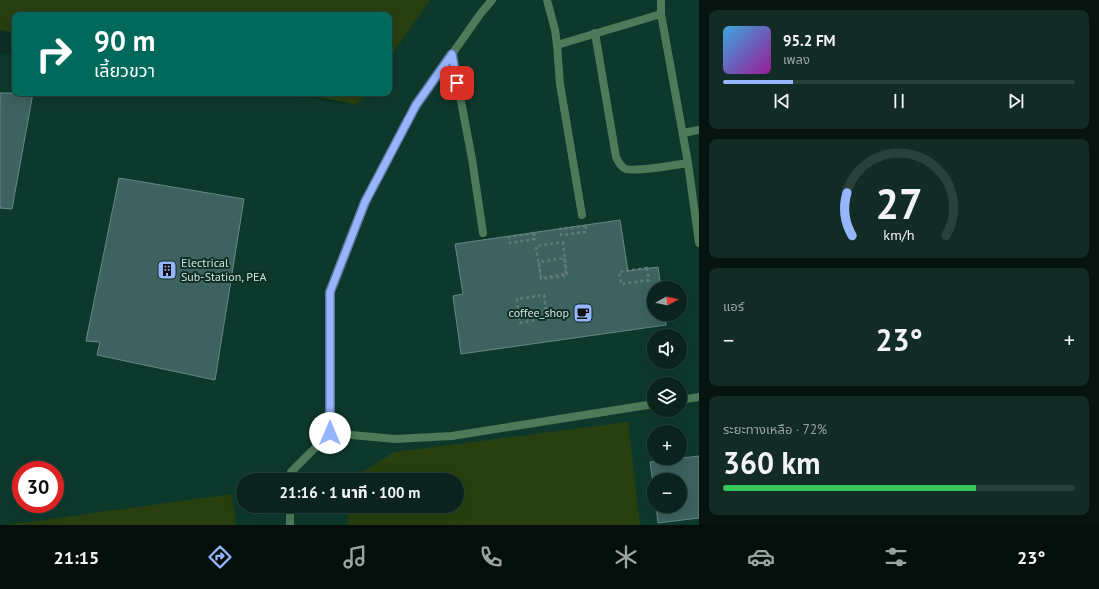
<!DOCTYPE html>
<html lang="th">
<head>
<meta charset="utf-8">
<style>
	body { margin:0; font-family:"PT Sans","Noto Sans Thai",sans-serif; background:#132b25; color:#f1f3f6; height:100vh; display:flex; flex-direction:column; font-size:15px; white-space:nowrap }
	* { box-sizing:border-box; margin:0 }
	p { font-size:13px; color:#99a4a3 }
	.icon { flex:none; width:22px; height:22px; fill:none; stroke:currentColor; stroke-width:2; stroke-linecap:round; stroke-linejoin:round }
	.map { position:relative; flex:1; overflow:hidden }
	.drawer { display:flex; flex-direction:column; gap:10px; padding:10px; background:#06130f; width:400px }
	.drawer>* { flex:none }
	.top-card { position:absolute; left:12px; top:12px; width:380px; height:84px; border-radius:8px; box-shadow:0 4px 16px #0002,0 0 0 1px #2a403b; background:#00695c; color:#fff; overflow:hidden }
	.needle { width:26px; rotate:82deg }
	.tools { position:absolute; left:647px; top:281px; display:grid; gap:8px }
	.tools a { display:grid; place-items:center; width:40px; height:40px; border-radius:50%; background:#0a231c; box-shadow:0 4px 16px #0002,0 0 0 1px #2a403b; font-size:20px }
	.speed { position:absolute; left:12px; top:461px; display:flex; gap:8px; font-size:20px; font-weight:700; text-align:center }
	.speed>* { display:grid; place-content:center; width:52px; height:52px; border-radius:50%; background:#0a231c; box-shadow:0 4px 16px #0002,0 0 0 1px #2a403b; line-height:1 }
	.speed .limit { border:6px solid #d22; background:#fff; color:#111 }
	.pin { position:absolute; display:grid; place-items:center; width:34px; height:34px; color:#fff; margin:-17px; border-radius:8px; box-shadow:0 2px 6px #0006 }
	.me { position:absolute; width:44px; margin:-22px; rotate:0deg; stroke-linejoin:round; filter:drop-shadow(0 0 3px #0008) }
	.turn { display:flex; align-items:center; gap:14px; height:84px; padding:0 16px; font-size:18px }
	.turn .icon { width:52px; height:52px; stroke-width:2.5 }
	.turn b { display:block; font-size:28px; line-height:34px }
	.big { font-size:30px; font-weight:800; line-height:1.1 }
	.drawer .card { flex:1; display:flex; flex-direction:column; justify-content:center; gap:6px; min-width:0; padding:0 14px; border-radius:8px; background:#132b25 }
	.drawer .dial { align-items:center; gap:0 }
	.dial svg { height:104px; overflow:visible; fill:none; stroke:#2a403b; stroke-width:7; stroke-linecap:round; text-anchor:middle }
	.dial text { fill:#f1f3f6; stroke:none }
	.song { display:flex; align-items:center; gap:12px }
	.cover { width:48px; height:48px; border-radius:6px; background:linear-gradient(135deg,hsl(200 70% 55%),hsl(300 70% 35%)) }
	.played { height:4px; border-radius:2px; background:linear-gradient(90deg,#95b6fd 20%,#2a403b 20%) }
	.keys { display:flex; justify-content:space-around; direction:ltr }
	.heat { display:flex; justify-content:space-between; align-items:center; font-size:22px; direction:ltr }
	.charge { height:6px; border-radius:3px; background:linear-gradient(90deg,#34c759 72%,#2a403b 0) }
	.trip { position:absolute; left:236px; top:473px; width:228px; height:40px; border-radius:20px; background:#0a231c; box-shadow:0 4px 16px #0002,0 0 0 1px #2a403b; font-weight:800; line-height:40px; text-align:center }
	.menu { display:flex; height:64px; justify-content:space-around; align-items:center; background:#040e0b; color:#99a4a3 }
	.menu .icon { width:28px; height:28px }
	.menu .active { color:#95b6fd }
	.menu b { font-size:18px; color:#f1f3f6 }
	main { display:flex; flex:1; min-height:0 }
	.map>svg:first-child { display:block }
</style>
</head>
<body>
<main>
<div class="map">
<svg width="699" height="525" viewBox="0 0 699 525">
	<rect width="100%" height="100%" fill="#0d2f25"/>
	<path fill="#0d392c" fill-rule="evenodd" d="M430 0H699V525H0V53L15 55V93H274L357 105 366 93H389V59ZM654 288H680V314H654ZM654 336H680V362H654ZM654 384H680V410H654ZM654 432H680V458H654ZM21 470H55V504H21ZM243 480H457V506H243ZM654 480H680V506H654Z"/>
	<g fill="#284010">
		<polygon points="0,0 430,0 389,59 389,15 15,15 15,33 0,30"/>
		<polygon points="299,93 366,93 357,105"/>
		<polygon points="628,422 640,525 347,525 349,506 457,506 457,480 359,480 361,473 394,452"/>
		<polygon points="232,494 236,525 7,525"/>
	</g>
	<g fill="#3d625f" stroke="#648a87">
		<polygon points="0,93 33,93 12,209 0,208"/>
		<polygon points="119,178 244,199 215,380 97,355 100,342 86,341"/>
		<polygon points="620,220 628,271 658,267 661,288 654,288 654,314 665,314 666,325 461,354 453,296 463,294 455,244"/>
		<polygon points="699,456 699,518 658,523 656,506 680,506 680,480 654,480 654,490 650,462"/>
	</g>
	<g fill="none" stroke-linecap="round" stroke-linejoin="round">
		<g stroke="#607b73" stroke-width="2.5" stroke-dasharray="3 3" stroke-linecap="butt">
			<polygon points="586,226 586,232 561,235 560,229"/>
			<polygon points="534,233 535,239 510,243 509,237"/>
			<polygon points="563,242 567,276 541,279 536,246"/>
			<polygon points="564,258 566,274 541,278 539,262"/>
			<polygon points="647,268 649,280 621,284 619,272"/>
			<polygon points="544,295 547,318 520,323 517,299"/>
		</g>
		<g stroke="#4d7b59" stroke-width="8">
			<polyline points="547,0 555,30 557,45"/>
			<polyline points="661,0 661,14 688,163 699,243"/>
			<path d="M595 33 616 157C619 162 620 167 626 169 636 172 675 165 688 163"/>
			<polyline points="452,54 472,159 483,233"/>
			<polyline points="683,133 699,130"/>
			<polyline points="582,215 560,84 557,45 661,14"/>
		</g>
		<g stroke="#4d7b59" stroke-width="8">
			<polyline points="680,400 699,397"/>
			<polyline points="330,433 395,439 452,436 654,404"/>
			<polyline points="291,480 291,472 330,433 330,292 365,202 416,105 481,13 492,0"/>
			<polyline points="290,525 290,506"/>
		</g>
	</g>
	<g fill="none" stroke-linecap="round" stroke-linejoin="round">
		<g stroke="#6176a4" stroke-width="10">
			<polyline id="route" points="330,433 330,292 365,202 416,105 452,54 457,83"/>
		</g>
		<use href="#route" stroke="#95b6fd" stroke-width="7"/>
	</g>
	<defs>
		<g id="building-square" transform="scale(1)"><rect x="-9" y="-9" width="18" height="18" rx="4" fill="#95b6fd" stroke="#0d2f25"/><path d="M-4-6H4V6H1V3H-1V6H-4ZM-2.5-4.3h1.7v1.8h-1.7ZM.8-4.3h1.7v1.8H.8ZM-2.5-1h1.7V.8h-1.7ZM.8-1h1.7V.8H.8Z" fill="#111"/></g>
		<g id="cafe-square" transform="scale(1)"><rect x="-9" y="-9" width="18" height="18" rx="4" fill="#95b6fd" stroke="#0d2f25"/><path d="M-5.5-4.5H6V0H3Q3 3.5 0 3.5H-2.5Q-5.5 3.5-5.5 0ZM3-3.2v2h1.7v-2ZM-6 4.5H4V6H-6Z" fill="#111"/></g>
	</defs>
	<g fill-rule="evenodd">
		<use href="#building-square" x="167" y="270"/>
		<use href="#cafe-square" x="583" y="313"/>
	</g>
	<g text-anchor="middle" stroke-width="4" stroke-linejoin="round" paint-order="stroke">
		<g font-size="12" fill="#d0e2db" stroke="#0d2f25" text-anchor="start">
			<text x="181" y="267">Electrical<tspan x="181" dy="14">Sub-Station, PEA</tspan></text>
			<text x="569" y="317" text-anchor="end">coffee_shop</text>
		</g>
	</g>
</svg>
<div class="tools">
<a><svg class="needle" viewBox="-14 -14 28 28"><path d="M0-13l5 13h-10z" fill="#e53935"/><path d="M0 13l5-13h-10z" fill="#99a4a3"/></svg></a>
<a><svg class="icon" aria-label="sound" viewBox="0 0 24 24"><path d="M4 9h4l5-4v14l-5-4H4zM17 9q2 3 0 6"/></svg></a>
<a><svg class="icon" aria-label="layers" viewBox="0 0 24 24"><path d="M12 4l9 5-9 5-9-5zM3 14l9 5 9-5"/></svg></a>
<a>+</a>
<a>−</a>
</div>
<div class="speed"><div class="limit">30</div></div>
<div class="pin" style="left:457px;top:83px;background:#d93025"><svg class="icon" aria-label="arrive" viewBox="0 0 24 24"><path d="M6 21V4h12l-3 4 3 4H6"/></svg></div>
<svg class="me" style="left:330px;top:433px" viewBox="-20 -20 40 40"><circle r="19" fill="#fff"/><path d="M0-13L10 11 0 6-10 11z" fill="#95b6fd"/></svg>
<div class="trip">21:16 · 1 นาที · 100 m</div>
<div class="top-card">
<div class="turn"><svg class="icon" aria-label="right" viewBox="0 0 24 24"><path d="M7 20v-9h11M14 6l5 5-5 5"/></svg><div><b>90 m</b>เลี้ยวขวา</div></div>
</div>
</div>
<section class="drawer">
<div class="card">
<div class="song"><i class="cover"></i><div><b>95.2 FM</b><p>เพลง</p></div></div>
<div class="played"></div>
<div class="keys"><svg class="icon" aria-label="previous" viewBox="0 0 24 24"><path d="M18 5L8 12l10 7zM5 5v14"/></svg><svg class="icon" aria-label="pause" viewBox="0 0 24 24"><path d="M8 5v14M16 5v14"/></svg><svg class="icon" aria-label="next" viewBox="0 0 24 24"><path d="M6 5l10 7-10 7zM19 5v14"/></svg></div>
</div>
<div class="card dial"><svg viewBox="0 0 100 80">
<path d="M14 69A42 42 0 1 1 86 69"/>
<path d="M14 69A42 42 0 0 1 10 36" stroke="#95b6fd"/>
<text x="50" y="56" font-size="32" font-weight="700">27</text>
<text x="50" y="72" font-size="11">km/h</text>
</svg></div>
<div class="card"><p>แอร์</p>
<div class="heat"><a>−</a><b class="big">23°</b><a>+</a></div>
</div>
<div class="card"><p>ระยะทางเหลือ · 72%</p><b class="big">360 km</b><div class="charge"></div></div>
</section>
</main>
<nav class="menu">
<b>21:15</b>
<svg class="icon active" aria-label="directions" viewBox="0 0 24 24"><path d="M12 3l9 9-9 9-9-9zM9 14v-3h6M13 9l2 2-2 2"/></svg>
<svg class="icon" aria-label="music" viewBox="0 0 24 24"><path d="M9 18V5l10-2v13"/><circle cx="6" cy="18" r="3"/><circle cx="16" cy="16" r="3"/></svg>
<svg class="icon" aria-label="phone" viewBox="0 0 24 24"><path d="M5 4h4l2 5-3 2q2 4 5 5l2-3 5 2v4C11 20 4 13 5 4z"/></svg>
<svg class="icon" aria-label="climate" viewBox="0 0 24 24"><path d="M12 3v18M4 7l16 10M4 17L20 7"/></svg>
<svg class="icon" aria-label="car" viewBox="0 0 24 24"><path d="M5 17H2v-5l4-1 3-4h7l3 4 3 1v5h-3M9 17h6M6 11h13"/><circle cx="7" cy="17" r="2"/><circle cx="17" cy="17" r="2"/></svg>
<svg class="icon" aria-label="filters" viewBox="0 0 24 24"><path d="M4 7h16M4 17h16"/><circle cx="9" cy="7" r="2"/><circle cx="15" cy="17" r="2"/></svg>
<b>23°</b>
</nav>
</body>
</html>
